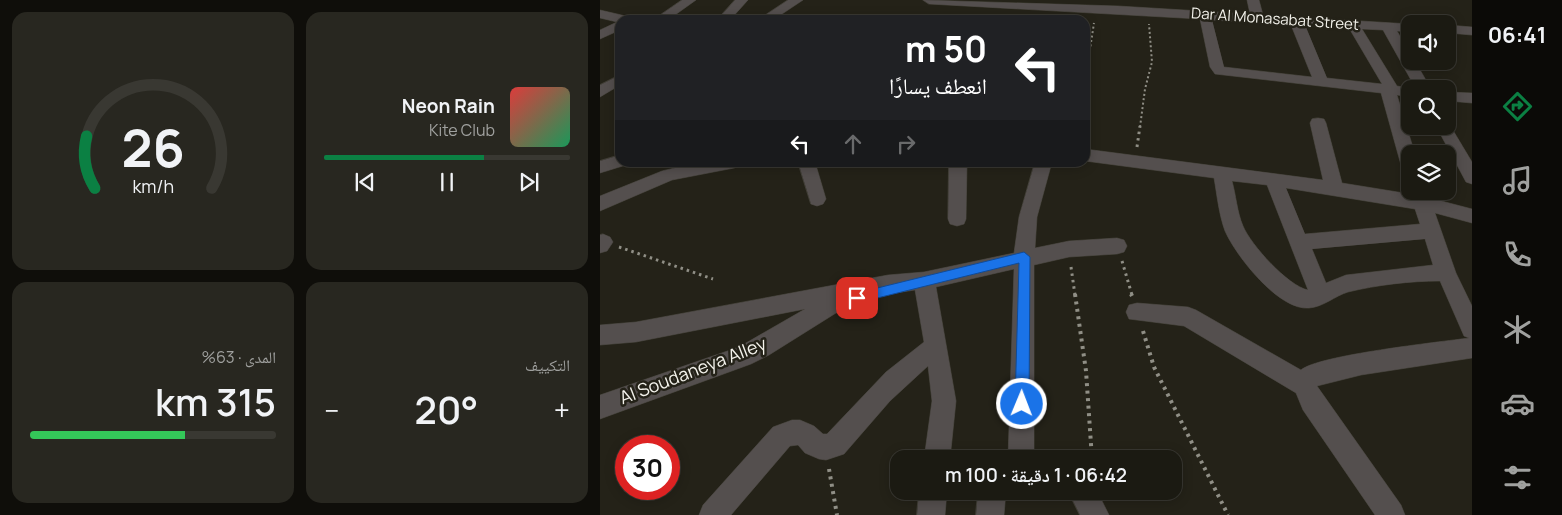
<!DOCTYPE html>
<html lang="ar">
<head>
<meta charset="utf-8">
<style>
	body { margin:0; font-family:Manrope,"Noto Naskh Arabic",sans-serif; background:#282720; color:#f1f3f6; direction:rtl; height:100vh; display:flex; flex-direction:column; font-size:19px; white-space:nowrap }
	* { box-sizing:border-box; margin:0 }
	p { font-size:16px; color:#a0a19f }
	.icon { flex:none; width:28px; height:28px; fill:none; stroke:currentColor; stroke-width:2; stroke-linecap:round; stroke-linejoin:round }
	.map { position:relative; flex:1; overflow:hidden; direction:ltr }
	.details { display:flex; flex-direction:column; gap:12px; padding:12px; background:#0f0e0a; width:600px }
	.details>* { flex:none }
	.banner { position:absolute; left:15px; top:15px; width:475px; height:152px; border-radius:15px; box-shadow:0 2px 12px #0003,0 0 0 1px #393832; direction:rtl; background:#202124; color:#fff; overflow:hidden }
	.controls { position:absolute; left:801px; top:15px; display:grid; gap:10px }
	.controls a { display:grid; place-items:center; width:55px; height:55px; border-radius:10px; background:#1b1a12; box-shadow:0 2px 12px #0003,0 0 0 1px #393832; font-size:25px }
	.speed { position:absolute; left:15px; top:435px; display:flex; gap:10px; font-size:25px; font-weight:700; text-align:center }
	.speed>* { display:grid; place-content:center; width:65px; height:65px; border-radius:50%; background:#1b1a12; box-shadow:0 2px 12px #0003,0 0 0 1px #393832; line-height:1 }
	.speed .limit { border:8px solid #d22; background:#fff; color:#111 }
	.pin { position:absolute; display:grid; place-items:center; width:42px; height:42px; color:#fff; margin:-21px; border-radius:10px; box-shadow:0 2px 8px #0006 }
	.me { position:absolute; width:55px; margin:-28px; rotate:1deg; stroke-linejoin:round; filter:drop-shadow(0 0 4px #0008) }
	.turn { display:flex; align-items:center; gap:18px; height:105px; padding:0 20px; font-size:22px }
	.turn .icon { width:65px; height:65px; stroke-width:2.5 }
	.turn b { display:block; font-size:35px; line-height:42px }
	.lanes { display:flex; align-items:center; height:48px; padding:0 20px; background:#0003; justify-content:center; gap:25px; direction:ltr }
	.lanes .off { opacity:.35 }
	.big { font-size:38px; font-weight:600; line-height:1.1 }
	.details .widget { flex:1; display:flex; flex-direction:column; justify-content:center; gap:8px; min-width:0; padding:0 18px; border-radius:15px; background:#282720 }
	.details .dial { align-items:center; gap:0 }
	.dial svg { height:130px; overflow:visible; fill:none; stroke:#393832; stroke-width:7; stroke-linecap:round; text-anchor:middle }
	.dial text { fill:#f1f3f6; stroke:none }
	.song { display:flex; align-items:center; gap:15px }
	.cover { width:60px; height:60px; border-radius:8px; background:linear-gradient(135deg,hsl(0 70% 55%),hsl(150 70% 35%)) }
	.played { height:5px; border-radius:2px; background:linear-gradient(90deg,#0b8043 65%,#393832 65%) }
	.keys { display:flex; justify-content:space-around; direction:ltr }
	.heat { display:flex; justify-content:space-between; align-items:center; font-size:28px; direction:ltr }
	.charge { height:8px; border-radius:4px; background:linear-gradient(90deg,#34c759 63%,#393832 0) }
	.details .tiles { flex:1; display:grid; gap:12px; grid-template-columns:repeat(2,1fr) }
	.trip { position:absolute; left:290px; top:450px; width:292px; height:50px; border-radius:15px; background:#1b1a12; box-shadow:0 2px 12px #0003,0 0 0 1px #393832; font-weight:600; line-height:50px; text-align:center; direction:rtl }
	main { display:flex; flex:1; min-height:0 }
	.dock { display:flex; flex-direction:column; width:90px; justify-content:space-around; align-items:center; background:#0b0a07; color:#a0a19f }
	.dock .icon { width:35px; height:35px }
	.dock .active { color:#0b8043 }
	.dock b { font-size:22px; color:#f1f3f6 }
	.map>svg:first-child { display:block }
</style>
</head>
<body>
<main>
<nav class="dock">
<b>06:41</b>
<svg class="icon active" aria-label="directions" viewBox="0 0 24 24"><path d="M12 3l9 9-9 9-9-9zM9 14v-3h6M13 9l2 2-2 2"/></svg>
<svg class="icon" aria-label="music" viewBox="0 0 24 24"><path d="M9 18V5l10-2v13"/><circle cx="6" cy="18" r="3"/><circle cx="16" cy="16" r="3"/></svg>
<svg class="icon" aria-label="phone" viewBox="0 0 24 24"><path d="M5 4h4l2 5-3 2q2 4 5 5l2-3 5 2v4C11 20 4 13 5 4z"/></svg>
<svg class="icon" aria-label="climate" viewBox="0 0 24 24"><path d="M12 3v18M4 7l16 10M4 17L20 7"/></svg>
<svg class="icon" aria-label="car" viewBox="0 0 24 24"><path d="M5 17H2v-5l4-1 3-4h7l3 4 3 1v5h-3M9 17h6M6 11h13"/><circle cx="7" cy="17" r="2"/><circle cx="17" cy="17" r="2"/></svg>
<svg class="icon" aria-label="filters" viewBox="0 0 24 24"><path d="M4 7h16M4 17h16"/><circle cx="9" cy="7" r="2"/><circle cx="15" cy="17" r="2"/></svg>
</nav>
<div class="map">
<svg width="872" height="515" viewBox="0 0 872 515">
	<rect width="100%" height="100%" fill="#242218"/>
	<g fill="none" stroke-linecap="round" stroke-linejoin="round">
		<g stroke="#413f36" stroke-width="1">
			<g id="street">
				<polygon points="82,0 96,0 68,20 53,20"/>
				<polygon points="135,0 148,0 130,20 117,20"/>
				<polygon points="188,0 203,0 173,20 158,20"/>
				<path d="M323 0 518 6 650 14 647 0H659L663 15 810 24V32L797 31 810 53V61H815L831 89H816L783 30 762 29 797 86 815 89H810V97L797 95 815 154H810V171L804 169 801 165 781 93 615 74 610 67 600 19 329 4ZM612 20 691 25 712 77 624 67ZM705 25 749 28 782 84 727 78Z"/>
				<polygon points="0,10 30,17 31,20 20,20 20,30 0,39 0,30 17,22 0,18"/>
				<polygon points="848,25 872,27 872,35 848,33"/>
				<polygon points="20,75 20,85 0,97 0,85"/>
				<polygon points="848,92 872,93 872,103 848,101"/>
				<path d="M718 118 724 119 726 123 742 183 810 194 812 191H826L830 198 872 209V223L835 213 856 273 872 306V358L761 375 717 386 801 505 805 515H775L703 410 696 393 584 326 529 319 526 312 529 305 537 303 588 307 596 310 701 370C718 355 840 342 869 338L864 336 840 281C810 281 777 285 748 292 735 296 723 307 709 308 679 311 636 256 625 231 619 215 617 195 614 178L485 161V149L723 180 710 123 712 119ZM632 181 667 185 708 290C688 286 651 245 643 226 637 212 636 195 632 181ZM686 188 815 209 820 224 705 234ZM825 239 833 265 746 275 726 283 712 249Z"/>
				<polygon points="848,122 872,162 872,184 866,182 836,126 848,126"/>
				<polygon points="20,155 20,162 28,162 26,165 0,173 0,161"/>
				<polygon points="101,162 142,162 140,166 134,168 72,180 0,211 0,196 62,171"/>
				<polygon points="198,162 215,162 226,199 223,204 217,206 211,204"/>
				<polygon points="349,162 367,162 366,219 364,224 357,226 350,224 348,219"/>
				<polygon points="435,162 452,162 437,217 435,248 469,241 517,238 524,240 527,246 524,252 517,254 469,257 434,265 434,459 408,459 414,269 336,287 356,401 350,459 324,459 332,401 328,366 290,401 244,454 226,460 219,459 205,453 198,445 190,446 131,515 99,515 103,505 173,427 192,420 200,420 214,426 223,434 227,434 286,372 324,342 315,290 255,299 253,308 236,313 169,355 151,364 0,419 0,395 139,347 205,309 36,342 0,345 0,325 36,322 288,275 324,272 414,253 419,217"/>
				<polygon points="3,234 10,237 13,242 7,251 0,253 0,235"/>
				<polygon points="319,491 347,491 345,515 317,515"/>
				<polygon points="378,491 406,491 404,515 376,515"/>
				<polygon points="468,491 497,491 509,515 480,515"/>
			</g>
		</g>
		<g stroke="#908f86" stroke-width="2" stroke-dasharray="2 2.5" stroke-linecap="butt">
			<polyline points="485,82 494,23"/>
			<polyline points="540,127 545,89 552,62 549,24"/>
		</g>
		<g stroke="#908f86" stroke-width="3" stroke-dasharray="2.5 4" stroke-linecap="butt">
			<polyline points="537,147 540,126"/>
			<polyline points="19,247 113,279"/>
			<polyline points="522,261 532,295"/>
			<polyline points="471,267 475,295"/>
		</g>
		<g stroke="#908f86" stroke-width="4" stroke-dasharray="3 4.5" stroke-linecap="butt">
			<polyline points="475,294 486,371 492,459"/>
			<polyline points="531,294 532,296"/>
			<polyline points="543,331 554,367 628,515"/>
			<polyline points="229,469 237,515"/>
		</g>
		<use href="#street" fill="#544f4e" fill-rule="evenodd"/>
	</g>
	<polygon fill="#1a73e8" stroke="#114b97" points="424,252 430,257 429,404 427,409 422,411 417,409 415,404 419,263 257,303 251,298 257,293"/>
	<g text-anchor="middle" stroke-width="5" stroke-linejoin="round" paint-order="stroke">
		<g font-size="15" fill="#f4f3ec" stroke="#242218">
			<text transform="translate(675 19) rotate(4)" y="5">Dar Al Monasabat Street</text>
		</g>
		<g font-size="18" fill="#f4f3ec" stroke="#242218">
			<text transform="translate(93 371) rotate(-21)" y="6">Al Soudaneya Alley</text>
		</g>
	</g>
</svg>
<div class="controls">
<a><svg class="icon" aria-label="sound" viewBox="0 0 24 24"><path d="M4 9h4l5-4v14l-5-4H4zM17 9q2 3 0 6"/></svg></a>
<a><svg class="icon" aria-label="search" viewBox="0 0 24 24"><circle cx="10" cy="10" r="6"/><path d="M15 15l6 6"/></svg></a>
<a><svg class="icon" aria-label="layers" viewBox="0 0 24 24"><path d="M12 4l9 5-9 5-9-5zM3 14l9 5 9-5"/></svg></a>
</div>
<div class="speed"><div class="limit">30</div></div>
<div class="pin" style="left:257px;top:298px;background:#d93025"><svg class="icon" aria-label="arrive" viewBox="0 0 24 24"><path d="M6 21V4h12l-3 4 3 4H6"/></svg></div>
<svg class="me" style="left:422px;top:404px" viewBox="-20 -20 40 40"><circle r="17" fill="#1a73e8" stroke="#fff" stroke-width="3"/><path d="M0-11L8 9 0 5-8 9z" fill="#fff"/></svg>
<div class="trip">06:42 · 1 دقيقة · 100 m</div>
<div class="banner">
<div class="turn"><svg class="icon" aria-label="left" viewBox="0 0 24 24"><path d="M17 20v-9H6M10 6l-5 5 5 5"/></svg><div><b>50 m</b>انعطف يسارًا</div></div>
<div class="lanes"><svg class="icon" aria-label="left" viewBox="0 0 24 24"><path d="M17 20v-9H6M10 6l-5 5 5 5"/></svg><svg class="icon off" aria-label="ahead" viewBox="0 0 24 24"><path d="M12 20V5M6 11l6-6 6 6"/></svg><svg class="icon off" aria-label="right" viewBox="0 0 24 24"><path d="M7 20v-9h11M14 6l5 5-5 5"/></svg></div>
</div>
</div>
<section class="details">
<div class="tiles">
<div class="widget">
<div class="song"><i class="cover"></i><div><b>Neon Rain</b><p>Kite Club</p></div></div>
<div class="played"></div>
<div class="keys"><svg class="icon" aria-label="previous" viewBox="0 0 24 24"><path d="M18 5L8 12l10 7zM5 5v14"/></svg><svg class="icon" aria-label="pause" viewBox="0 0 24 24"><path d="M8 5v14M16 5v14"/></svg><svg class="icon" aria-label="next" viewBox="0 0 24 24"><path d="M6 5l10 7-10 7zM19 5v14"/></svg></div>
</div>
<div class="widget dial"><svg viewBox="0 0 100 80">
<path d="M14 69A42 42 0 1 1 86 69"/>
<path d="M14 69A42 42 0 0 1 9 37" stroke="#0b8043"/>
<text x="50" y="56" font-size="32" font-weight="700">26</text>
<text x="50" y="72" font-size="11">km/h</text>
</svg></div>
<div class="widget"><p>التكييف</p>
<div class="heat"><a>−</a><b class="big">20°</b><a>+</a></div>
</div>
<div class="widget"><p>المدى · 63%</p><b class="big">315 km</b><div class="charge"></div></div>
</div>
</section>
</main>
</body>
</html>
